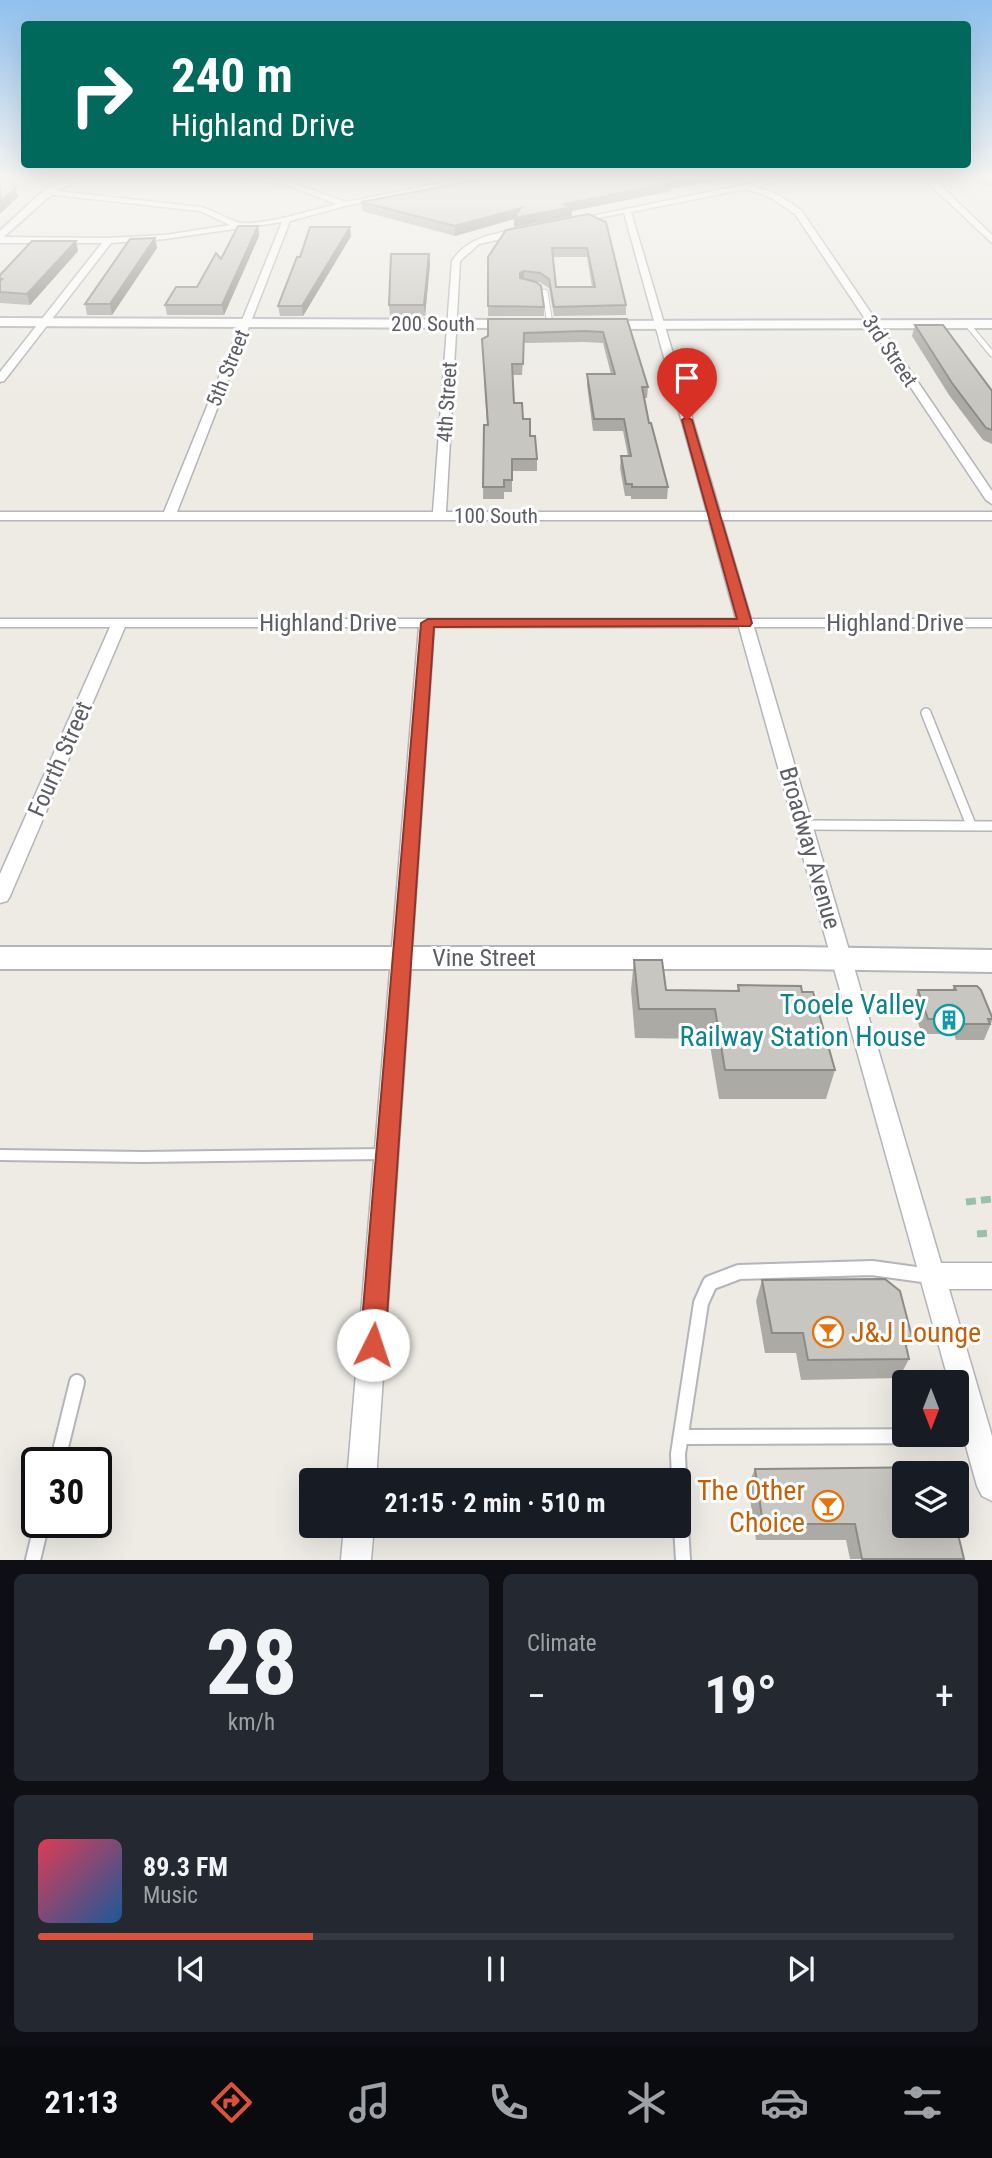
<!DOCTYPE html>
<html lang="en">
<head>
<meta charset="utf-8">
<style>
	body { margin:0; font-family:"Roboto Condensed",sans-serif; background:#242831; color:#f1f3f6; height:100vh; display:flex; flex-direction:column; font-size:26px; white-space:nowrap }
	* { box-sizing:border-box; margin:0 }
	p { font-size:23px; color:#9ea1a6 }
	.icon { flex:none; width:38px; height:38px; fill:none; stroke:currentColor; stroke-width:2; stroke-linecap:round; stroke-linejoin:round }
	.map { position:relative; height:1560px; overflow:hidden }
	.drawer { display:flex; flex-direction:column; gap:14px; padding:14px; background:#0d0f14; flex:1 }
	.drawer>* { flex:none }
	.hud { position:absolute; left:21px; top:21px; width:950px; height:147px; border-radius:7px; box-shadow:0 7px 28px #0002; background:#00695c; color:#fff; overflow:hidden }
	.needle { width:46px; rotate:180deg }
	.buttons { position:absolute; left:892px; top:1370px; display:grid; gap:14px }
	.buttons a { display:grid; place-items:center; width:77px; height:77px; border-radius:7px; background:#171b24; box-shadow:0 7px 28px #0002; font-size:35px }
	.speed { position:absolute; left:21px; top:1447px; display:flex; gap:14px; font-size:35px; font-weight:700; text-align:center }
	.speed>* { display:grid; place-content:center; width:91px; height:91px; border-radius:50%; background:#171b24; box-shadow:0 7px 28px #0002; line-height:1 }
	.speed .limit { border:4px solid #111; border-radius:10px; background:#fff; color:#111 }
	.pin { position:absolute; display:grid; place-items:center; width:60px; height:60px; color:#fff; margin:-72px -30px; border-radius:50% 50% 50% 0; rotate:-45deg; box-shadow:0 0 7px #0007 }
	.pin .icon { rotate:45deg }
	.me { position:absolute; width:77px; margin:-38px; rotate:4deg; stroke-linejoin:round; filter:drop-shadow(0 0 5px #0008) }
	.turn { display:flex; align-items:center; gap:24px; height:147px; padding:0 35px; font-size:32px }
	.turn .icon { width:91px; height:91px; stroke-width:2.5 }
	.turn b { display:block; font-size:49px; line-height:60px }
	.big { font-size:52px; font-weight:700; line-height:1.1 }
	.drawer .tile { flex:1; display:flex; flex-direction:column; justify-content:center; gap:10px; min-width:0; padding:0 24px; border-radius:10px; background:#242831 }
	.drawer .dial { align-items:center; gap:0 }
	.dial b { font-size:91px; line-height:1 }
	.song { display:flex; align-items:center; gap:21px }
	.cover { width:84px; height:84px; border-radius:10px; background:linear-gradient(135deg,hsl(350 70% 55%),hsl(210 70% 35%)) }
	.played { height:7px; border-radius:4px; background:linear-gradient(90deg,#d9523d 30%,#363941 30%) }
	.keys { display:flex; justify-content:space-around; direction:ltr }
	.heat { display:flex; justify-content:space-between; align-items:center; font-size:38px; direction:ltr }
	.drawer .tiles { flex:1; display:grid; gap:14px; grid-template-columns:1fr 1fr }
	.tile:last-child { grid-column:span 2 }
	.trip { position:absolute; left:299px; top:1468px; width:392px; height:70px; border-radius:7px; background:#171b24; box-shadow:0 7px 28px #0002; font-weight:700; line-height:70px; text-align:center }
	.tab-bar { display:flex; height:112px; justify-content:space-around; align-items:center; background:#090b0e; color:#9ea1a6 }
	.tab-bar .icon { width:49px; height:49px }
	.tab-bar .on { color:#d9523d }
	.tab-bar b { font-size:32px; color:#f1f3f6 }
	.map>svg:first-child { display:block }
</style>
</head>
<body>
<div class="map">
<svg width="992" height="1560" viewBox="0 0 992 1560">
	<rect width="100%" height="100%" fill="#edebe4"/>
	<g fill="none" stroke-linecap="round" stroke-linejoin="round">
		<g stroke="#b4b5ba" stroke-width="6">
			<polyline id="lane-far4" points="532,286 545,294"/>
		</g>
		<g stroke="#b4b5ba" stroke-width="7">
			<g id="lane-far3">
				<polyline points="545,292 550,324"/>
				<polyline points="968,325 992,354"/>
			</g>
		</g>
		<g stroke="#b4b5ba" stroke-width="12">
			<g id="lane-far2">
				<polyline points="926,713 971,825"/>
				<polyline points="803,825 992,826"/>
			</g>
		</g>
		<g stroke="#b4b5ba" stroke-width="14">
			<polyline id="lane-far1" points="0,1155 143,1157 383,1154"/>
		</g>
		<g stroke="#b4b5ba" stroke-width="18">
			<g id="lane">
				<polyline points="682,1437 974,1436"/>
				<polyline points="57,1463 77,1382"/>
				<polyline points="679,1480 678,1454 701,1303 710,1283 739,1272 872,1268 930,1276"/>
				<polyline points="679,1493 683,1560"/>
				<polyline points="33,1560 42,1522"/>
			</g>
		</g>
		<g stroke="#b4b5ba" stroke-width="3">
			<g id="street">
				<path d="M233 176 290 182 346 202 477 176H492L345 206 290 221 177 512H433L452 261C468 236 496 233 524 229L527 233 479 244 460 261 446 512H707L624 213 572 223 568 221 786 176H801L755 187 777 194 801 210 992 491V504L986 500 795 214 771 198 746 189 631 212 720 512H992V520H722L751 619H992V627H754L941 1263H992V1289H949L992 1436V1501L982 1496 977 1486 957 1414V1382H949L739 627H434L376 1480H347L419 627H125L10 896 7 901 0 903V874L110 627H0V619H736L709 520H0V512H164L282 222 165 239 111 243 4 381 0 382V372L102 243H0V237L108 238 165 235 230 225 200 211 45 194 48 190 201 207C210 209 236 223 241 223 267 225 311 210 337 204L289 186Z"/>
				<polygon points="917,176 926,176 937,182 992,235 992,243 931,186"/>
				<polygon points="344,1526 374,1526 371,1560 341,1560"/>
			</g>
		</g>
		<g stroke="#b3b5ba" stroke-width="4">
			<g id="secondary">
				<polygon points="72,176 85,176 52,194 0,240 0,231 44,190"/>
				<polygon points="0,318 519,320 526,324 519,328 0,326"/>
				<polygon points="992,320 992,328 597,329 590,325 597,321"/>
				<polygon points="0,947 797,947 992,950 992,972 797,969 0,969"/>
			</g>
		</g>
		<g stroke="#9bc0a8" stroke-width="7" stroke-dasharray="10 5" stroke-linecap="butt">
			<polyline points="966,1202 992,1199"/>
			<polyline points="977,1234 992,1233"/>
		</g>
		<use href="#lane-far4" stroke="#fff" stroke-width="4.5"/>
		<use href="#lane-far3" stroke="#fff" stroke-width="5"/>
		<use href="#lane-far2" stroke="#fff" stroke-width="9"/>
		<use href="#lane-far1" stroke="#fff" stroke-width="10"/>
		<use href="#lane" stroke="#fff" stroke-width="14"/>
		<use href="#street" fill="#fff" fill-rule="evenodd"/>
		<use href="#secondary" fill="#fff" fill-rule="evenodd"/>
	</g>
	<g fill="#acaaa5" fill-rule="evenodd">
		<polygon points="442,176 745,176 671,189 671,191 572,211 572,216 514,227 514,219 455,236 362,211 361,202 462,184 462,176 448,179"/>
		<polygon points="962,176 992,176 992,188"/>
		<path d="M588 214 626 305V315L554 316 549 288 539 282H536L544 307V316H488V257ZM553 257H587L592 287H556Z"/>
		<polygon points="258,226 259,236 224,315 167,315 165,305 197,287 221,259"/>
		<polygon points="351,236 303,316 280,316 278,306 300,257"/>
		<polygon points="155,238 157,248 112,315 87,315 85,304"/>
		<polygon points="76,241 78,251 30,305 0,303 0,275"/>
		<polygon points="429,254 430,264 425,316 390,316 389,305"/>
		<polygon points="627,319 648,387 647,398 644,398 649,423 668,487 667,499 631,499 631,496 625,496 620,468 621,456 628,456 623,431 593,431 587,385 587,374 611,374 603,343 584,342 524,343 522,375 512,375 514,403 523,419 530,436 537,459 537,471 512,471 512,492 504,492 504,499 483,499 484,425 487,425 482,339 488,336"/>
		<polygon points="915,325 992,391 992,444 983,440 949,395 912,336"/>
		<polygon points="634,960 666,990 737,991 738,985 802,992 835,1070 826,1099 719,1099 709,1039 635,1038 631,990"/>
		<polygon points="954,986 992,1017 992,1021 984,1040 956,1040 954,1034 922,1034 912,1006 918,990 952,990"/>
		<polygon points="762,1280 912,1337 906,1348 909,1359 899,1378 801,1380 796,1353 765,1353 756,1301"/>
		<polygon points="755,1469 964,1559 850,1559 846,1540 756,1540 748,1485"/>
	</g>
	<g fill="#8c8b86">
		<polygon points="448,176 462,176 448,179"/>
		<polygon points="695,176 745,176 671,189 671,191 572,211 572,216 514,227 514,219 455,236 455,226 521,208 564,204 667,181"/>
		<polygon points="16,188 18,197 0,214 0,202"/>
		<polygon points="258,226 259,236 224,315 222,305"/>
		<polygon points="350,227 351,236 303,316 302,306"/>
		<polygon points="155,238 157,248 112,315 110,304"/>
		<polygon points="76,241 78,251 30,305 27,294"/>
		<polygon points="429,254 430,264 425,316 424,305"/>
		<polygon points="524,271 524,280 520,283 520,273"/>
	</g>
	<g fill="#c8c6c0" stroke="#8c8b86" stroke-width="2" fill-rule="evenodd">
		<polygon points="462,176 695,176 667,181 672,183 564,204 572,207 514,218 521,208 455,226 361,202 474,181"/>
		<polygon points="7,178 16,188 0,202 0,183"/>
		<path d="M588 214 606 222 626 305 554 307 549 279 540 273 524 271 520 273V278L536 282 541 286 544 307 488 306V257L506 230ZM552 248H587L595 287H556Z"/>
		<polygon points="238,226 258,226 222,305 165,305 176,287 197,287 216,253 221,259"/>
		<polygon points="310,227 350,227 302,306 278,306 297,257 300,257"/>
		<polygon points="155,238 110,304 85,304 130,239"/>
		<polygon points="32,241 76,241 27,294 0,292 0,281 2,279 0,279 0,275"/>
		<polygon points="391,254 429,254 424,305 389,305"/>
		<polygon points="488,319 627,319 648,387 642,387 649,423 651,423 668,487 632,487 632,484 626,484 621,456 631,456 624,419 594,419 587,374 615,374 603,332 585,331 524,333 523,364 512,364 514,403 522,403 523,419 530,419 530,436 535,436 537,459 512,459 512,480 504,480 504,487 483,487 484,425 488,425 482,339 488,336"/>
		<polygon points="915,325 943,325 992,391 992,430 986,428 952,383"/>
		<polygon points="634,960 662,960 666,990 739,991 738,985 801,986 802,992 813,992 835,1070 725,1070 715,1009 639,1009"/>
		<polygon points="954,986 977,986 981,990 992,1017 992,1019 988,1019 990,1024 963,1024 961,1019 928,1019 918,990 956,990"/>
		<polygon points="885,1279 900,1291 912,1337 904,1337 909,1359 808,1360 803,1333 772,1333 762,1280"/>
		<polygon points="940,1467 942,1474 905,1474 905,1526 956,1526 964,1559 862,1559 855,1524 763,1524 755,1469"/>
	</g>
	<linearGradient id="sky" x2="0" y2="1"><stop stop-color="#8fc0ee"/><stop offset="0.45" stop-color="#f7f6f3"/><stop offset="1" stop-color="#f7f6f3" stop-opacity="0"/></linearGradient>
	<rect width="992" height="395" fill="url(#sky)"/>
	<polygon fill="#d9523d" stroke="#8d3528" stroke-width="2" points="687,417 692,420 752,623 750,626 434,627 385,1345 381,1353 373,1357 364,1353 360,1345 421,623 428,619 737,619 682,420"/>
	<defs>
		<g id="building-ring" transform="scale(1.575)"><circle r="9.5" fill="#fff" stroke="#0f9aa8" stroke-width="1.5"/><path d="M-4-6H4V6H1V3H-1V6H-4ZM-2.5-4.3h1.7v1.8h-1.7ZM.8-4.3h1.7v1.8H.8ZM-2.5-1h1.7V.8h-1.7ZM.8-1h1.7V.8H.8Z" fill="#0f9aa8"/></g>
		<g id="bar-ring" transform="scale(1.575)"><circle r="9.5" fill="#fff" stroke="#e8710a" stroke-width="1.5"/><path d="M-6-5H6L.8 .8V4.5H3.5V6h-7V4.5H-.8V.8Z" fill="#e8710a"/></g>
	</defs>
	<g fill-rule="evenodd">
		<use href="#building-ring" x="949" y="1020"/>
		<use href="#bar-ring" x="828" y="1332"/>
		<use href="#bar-ring" x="828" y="1506"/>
	</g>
	<g text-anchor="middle" stroke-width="6" stroke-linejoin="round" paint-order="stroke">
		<g font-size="21" fill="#5c5e63" stroke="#fff">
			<text x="433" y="331">200 South</text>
			<text transform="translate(890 351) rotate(56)" y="7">3rd Street</text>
			<text transform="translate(228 368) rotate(-68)" y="7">5th Street</text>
			<text transform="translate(447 402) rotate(-86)" y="7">4th Street</text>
			<text x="496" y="523">100 South</text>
		</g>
		<g font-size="24" fill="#5c5e63" stroke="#fff">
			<text x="328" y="631">Highland Drive</text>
			<text x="895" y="631">Highland Drive</text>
			<text transform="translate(60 759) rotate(-66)" y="8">Fourth Street</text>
			<text transform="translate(810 848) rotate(74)" y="8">Broadway Avenue</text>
			<text x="484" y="966">Vine Street</text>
		</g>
		<g font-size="28" fill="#0d838f" stroke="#fff" text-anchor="end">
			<text x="926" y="1014">Tooele Valley<tspan x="926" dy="32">Railway Station House</tspan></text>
		</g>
		<g font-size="28" fill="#c56008" stroke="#fff" text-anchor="start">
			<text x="851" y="1342">J&amp;J Lounge</text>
			<text x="805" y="1500" text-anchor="end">The Other<tspan x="805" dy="32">Choice</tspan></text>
		</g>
	</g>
</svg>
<div class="buttons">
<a><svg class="needle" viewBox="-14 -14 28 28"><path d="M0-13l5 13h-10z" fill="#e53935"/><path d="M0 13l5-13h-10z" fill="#9ea1a6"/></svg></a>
<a><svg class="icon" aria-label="layers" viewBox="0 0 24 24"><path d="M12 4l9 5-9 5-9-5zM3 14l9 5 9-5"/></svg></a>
</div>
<div class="speed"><div class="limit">30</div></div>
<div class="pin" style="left:687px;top:420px;background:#d93025"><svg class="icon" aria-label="arrive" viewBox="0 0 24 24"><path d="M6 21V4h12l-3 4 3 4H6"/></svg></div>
<svg class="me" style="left:373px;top:1345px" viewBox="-20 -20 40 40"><circle r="19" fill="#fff"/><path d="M0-13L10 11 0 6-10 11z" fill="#d9523d"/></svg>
<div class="trip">21:15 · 2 min · 510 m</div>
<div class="hud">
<div class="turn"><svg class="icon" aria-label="right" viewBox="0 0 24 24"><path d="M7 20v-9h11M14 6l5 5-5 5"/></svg><div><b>240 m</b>Highland Drive</div></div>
</div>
</div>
<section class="drawer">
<div class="tiles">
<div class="tile dial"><b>28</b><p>km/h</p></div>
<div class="tile"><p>Climate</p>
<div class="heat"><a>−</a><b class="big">19°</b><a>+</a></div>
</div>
<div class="tile">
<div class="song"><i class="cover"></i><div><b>89.3 FM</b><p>Music</p></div></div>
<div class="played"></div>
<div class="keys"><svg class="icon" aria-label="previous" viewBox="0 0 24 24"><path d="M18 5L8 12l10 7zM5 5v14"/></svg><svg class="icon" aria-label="pause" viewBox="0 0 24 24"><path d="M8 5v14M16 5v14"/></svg><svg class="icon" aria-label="next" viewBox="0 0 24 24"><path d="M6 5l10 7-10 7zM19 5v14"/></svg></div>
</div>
</div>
</section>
<nav class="tab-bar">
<b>21:13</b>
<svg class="icon on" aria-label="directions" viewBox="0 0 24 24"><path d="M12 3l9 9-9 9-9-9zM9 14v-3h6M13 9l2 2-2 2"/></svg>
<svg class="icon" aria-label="music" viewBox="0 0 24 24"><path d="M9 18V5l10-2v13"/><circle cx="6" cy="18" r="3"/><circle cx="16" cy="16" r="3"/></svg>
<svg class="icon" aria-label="phone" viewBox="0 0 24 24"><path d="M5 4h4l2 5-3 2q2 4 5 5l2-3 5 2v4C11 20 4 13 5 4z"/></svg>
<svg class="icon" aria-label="climate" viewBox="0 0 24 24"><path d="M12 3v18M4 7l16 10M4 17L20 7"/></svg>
<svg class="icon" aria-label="car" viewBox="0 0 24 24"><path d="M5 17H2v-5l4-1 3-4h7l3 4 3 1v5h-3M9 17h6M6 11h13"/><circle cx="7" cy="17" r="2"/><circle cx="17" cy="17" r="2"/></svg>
<svg class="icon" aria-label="filters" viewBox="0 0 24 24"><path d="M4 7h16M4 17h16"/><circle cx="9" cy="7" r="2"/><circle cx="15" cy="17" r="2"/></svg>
</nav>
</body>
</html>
